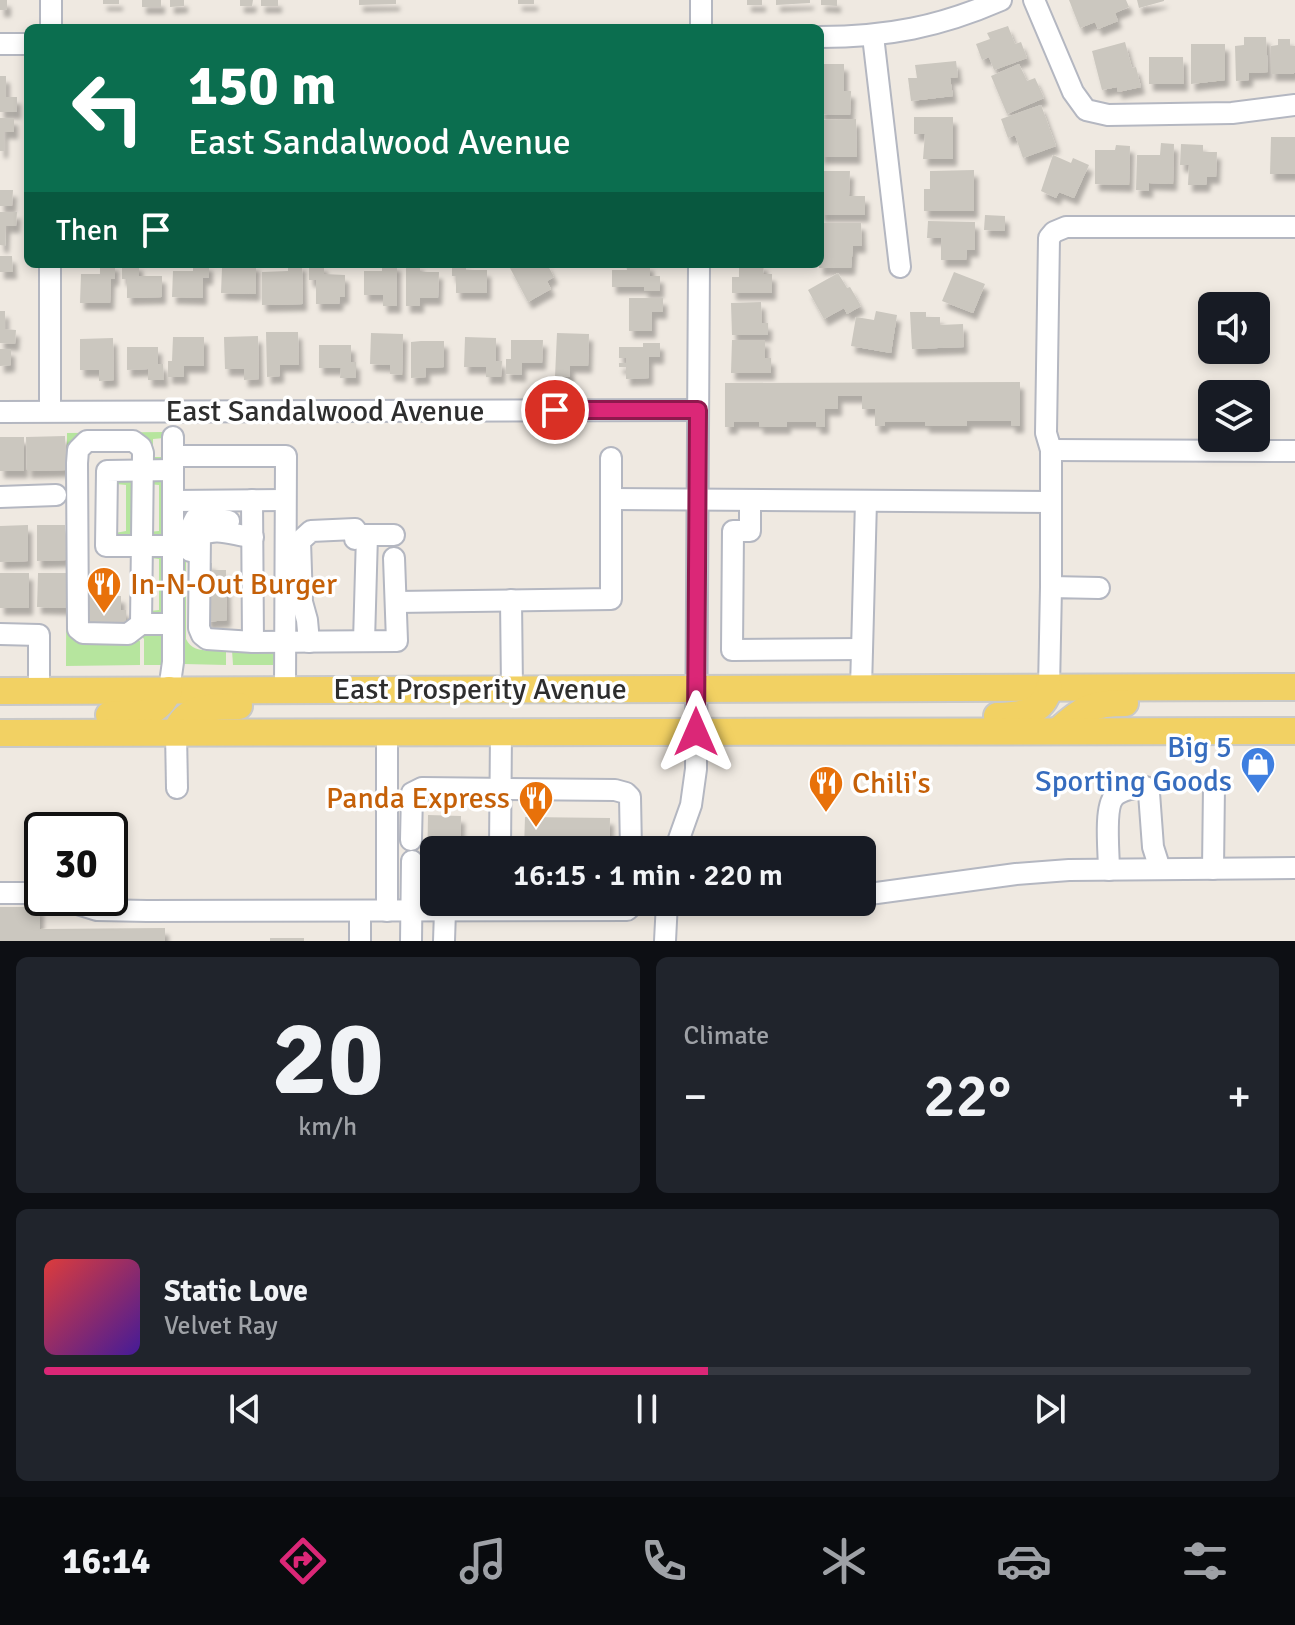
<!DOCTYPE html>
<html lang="en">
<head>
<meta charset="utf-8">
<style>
	body { margin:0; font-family:Signika,sans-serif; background:#20242c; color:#f1f3f6; height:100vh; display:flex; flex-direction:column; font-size:30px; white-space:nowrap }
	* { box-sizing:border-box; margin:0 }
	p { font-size:26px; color:#9ea1a6 }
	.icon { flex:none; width:44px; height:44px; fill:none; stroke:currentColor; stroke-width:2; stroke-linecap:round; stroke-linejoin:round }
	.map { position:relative; height:941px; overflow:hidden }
	.side { display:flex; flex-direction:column; gap:16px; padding:16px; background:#0d0f14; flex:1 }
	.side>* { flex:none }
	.banner { position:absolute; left:24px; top:24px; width:800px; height:244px; border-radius:12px; box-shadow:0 4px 12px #0003; background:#0b6e4f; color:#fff; overflow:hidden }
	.buttons { position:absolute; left:1198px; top:292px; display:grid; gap:16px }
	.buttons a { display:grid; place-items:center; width:72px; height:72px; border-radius:12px; background:#171b24; box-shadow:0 4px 12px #0003; font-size:40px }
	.speed { position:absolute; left:24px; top:812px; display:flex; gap:16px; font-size:40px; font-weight:700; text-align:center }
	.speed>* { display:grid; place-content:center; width:104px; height:104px; border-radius:50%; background:#171b24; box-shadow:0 4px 12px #0003; line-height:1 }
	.speed .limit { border:4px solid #111; border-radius:12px; background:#fff; color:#111 }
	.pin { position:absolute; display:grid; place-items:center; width:68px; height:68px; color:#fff; margin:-34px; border:4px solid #fff; border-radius:50%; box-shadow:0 2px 8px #0007 }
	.me { position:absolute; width:88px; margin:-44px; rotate:0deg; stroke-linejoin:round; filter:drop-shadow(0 0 6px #0008) }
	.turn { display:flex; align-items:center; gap:28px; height:168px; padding:0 32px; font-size:36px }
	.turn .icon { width:104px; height:104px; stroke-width:2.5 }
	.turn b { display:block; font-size:56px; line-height:68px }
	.then { display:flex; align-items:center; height:76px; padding:0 32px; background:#0003; gap:16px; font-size:30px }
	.big { font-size:60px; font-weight:600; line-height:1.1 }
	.side .card { flex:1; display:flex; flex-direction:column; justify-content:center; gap:12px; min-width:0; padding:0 28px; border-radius:12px; background:#20242c }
	.side .dial { align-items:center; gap:0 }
	.dial b { font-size:104px; line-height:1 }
	.song { display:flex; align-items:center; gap:24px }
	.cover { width:96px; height:96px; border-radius:12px; background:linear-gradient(135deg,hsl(0 70% 55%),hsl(260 70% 35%)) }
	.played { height:8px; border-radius:4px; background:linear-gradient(90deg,#db2777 55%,#363941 55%) }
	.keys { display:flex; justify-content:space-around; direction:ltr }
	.heat { display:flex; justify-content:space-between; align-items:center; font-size:44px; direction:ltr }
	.side .tiles { flex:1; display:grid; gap:16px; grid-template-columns:1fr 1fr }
	.card:last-child { grid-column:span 2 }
	.trip { position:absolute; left:420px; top:836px; width:456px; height:80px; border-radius:12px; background:#171b24; box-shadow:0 4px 12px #0003; font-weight:600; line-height:80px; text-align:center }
	.tabs { display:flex; height:128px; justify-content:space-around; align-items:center; background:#090b0e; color:#9ea1a6 }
	.tabs .icon { width:56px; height:56px }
	.tabs .selected { color:#db2777 }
	.tabs b { font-size:36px; color:#f1f3f6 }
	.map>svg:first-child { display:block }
</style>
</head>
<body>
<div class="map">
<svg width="1295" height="941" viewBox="0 0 1295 941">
	<defs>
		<filter id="shadow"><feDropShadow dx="4" dy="7" stdDeviation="2" flood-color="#0004"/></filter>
	</defs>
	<rect width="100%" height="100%" fill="#efe9e1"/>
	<g fill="#b6e59e">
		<polygon points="164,432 164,438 153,439 153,457 164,457 162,461 152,460 148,454 78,437 70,629 135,637 140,641 140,665 66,666 67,433"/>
		<polygon points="117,479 131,481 133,484 133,531 129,536 119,536 115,533 126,531 126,485 116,484"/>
		<polygon points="161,479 163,480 164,534 152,536 147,532 159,531 159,485 148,484 150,480"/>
		<path d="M199 509 186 523V639C193 654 211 650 226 650V665L184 664 182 660 184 514Z"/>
		<polygon points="160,555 163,557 164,609 159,614 151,614 150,611 159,610 159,559 150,558 149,556"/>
		<polygon points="145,631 162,633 161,665 144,665 144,639 141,635"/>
		<polygon points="232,650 272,650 275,652 273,665 233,665"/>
	</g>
	<g fill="#cbc7bf" filter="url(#shadow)">
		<rect x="0" y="0" width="7" height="10"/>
		<rect x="103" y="0" width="16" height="4"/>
		<rect x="142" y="0" width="19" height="7"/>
		<polygon points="170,0 184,0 184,6 170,7"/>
		<polygon points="240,0 253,0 252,6 240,6"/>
		<rect x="261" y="0" width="17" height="6"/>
		<polygon points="359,0 396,0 396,4 359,5"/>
		<rect x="518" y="0" width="16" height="4"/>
		<rect x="747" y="0" width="15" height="5"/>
		<polygon points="776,0 810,0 810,3 776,5"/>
		<polygon points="821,0 837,0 837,6 821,5"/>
		<polygon points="1069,0 1126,0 1129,7 1115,13 1118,21 1098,29 1095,22 1080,28"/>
		<polygon points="1137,0 1164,0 1164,1 1139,8"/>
		<polygon points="1008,26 1015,44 1021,42 1027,58 994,70 989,57 982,60 976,44 990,39 987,33"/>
		<polygon points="1244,37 1266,37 1268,72 1249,73 1249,80 1236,81 1235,46 1244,45"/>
		<polygon points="1278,39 1290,39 1290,46 1295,46 1295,72 1293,74 1271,74 1271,46 1278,45"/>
		<polygon points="1125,42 1132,68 1136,67 1141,87 1118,92 1117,87 1102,90 1092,51"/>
		<polygon points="1191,44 1225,44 1225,80 1191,84"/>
		<polygon points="1149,57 1183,57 1184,84 1149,84"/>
		<polygon points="956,61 958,77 950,78 953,96 911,101 908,78 917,78 915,65"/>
		<polygon points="820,64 844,64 844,91 851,91 850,115 820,114"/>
		<polygon points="1019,64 1027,81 1035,78 1044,98 1007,114 991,76"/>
		<polygon points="0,76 6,76 6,97 17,97 17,112 0,112"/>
		<polygon points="1041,105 1056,146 1023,158 1015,135 1008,138 1001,119"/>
		<polygon points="914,117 953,117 953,159 923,159 925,134 914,134"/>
		<polygon points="0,118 14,118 14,132 4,132 4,151 0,151"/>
		<polygon points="856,119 857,157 820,157 820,120"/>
		<polygon points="1271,137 1295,137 1295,174 1270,174"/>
		<polygon points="1161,143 1174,144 1173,184 1149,183 1149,191 1136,190 1137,155 1160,155"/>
		<polygon points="1181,144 1203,145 1203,152 1217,152 1216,177 1207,177 1206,185 1188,185 1189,165 1180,165"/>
		<polygon points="1116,145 1130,146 1129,185 1095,184 1095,150 1115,150"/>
		<polygon points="1053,155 1071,163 1073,158 1089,165 1074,198 1059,192 1056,198 1041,191"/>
		<polygon points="974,170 974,211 924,211 924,189 930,189 930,171"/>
		<polygon points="820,171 850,171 849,196 865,196 865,215 820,215"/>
		<polygon points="0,190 13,190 12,206 0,206"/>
		<polygon points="0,212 17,212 16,226 6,226 5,246 0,245"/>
		<polygon points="985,215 1005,216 1005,231 984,230"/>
		<polygon points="928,221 975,222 975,250 967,250 966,260 941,260 941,238 927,238"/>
		<polygon points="820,223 861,223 862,246 853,246 851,268 819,268"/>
		<polygon points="0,256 12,256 13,272 0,272"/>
		<polygon points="100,264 115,264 115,279 111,279 110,303 80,303 81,274 100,274"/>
		<polygon points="122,264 139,264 139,276 162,276 162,297 127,298 127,279 122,279"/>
		<polygon points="193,264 209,264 209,278 203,278 203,298 172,297 173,271 193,271"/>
		<polygon points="240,264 256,264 256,294 221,293 222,268 240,268"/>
		<polygon points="288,264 302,264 303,304 262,305 262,272 288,271"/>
		<polygon points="382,264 397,264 397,306 383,306 383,295 364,295 364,271 382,271"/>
		<polygon points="406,264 420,264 420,272 439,272 438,298 420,298 420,306 406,306"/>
		<polygon points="452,264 466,264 466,270 487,270 487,293 456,293 456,276 452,276"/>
		<polygon points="517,264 547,264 554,277 547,281 551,289 528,302 510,268"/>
		<polygon points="626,264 650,264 650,276 660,276 660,291 644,291 644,287 612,287 612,270 627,270"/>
		<polygon points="739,264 764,264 763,274 772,274 772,293 732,293 732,277 739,277"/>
		<polygon points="309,265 324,265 324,274 345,275 345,297 340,297 339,304 316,304 316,280 309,280"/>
		<polygon points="954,272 985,284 973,313 942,301"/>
		<polygon points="838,273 847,288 850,287 861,306 847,314 844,308 824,319 808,290"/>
		<polygon points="629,298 663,298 663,312 652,312 652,331 629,331"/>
		<polygon points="761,302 762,323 768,323 768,335 732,335 731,303"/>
		<polygon points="0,311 5,311 5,329 16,330 15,344 0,343"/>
		<polygon points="876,311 897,315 891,353 851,346 856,317 874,320"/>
		<polygon points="910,312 926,312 926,317 940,317 940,325 963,324 964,347 912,349"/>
		<polygon points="266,332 298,332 299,365 280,365 280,376 267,377"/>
		<polygon points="371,333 403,334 402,375 390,374 390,365 370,364"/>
		<polygon points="557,333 589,334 588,366 570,366 570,377 555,377"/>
		<polygon points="258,336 259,379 244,380 244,369 225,369 224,337"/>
		<polygon points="173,337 204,337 204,366 184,366 184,377 168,377 168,361 172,361"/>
		<polygon points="465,337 496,338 496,361 502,361 501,377 486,377 486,367 464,367"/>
		<polygon points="113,338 114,380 99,381 99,370 80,370 80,339"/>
		<polygon points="511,340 543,340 542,363 522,363 522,375 506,374 506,359 511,359"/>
		<polygon points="732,340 765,340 765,358 771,358 771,373 731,373"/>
		<polygon points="421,341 444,341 444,367 426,368 426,377 411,378 411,342"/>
		<polygon points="643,343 660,343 660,357 649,357 649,378 626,379 626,367 619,367 619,363 626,363 626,358 619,358 619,347 643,347"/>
		<polygon points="319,345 351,345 351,362 356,362 356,378 340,378 341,368 319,368"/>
		<polygon points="127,347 158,347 158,364 163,364 164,380 148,380 148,369 127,370"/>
		<polygon points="0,349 11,349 11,365 0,366"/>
		<polygon points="1020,382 1020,426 1011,426 1011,421 967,421 967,426 925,426 925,422 885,422 885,426 875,426 875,409 862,409 862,396 838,396 838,409 825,409 825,427 816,427 816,422 787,422 787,427 759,427 759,422 734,422 734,427 725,427 725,383"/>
		<polygon points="65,436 66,470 27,471 26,437"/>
		<rect x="0" y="437" width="24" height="34"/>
		<polygon points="28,525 28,561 0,562 0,526"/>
		<polygon points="37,525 65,525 66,560 37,561"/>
		<polygon points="205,563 212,563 212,570 226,570 227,620 206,622"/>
		<rect x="0" y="573" width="29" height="35"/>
		<polygon points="38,573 67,573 67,608 37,607"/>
		<rect x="90" y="573" width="22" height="13"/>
		<polygon points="83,595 121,596 121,610 126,610 126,622 122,622 122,629 82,628"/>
		<polygon points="428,815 461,816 460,850 434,850 434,877 427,877"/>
		<polygon points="525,817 610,818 609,850 524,850"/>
		<polygon points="0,907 40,907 40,929 165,928 165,941 0,941"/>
		<rect x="270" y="938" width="34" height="3"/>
	</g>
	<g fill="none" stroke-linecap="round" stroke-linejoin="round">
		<g stroke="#b4b7c1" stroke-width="24">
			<g id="minor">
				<polyline points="1034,0 1073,92 1086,110 1108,115 1232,113 1295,105"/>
				<polyline points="51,28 51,0"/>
				<polyline points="701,28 701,0"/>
				<polyline points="873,36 900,267"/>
				<path d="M820 37C887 37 939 27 1001 0"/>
				<polyline points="0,44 28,44"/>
				<polyline points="50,411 50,264"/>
				<polyline points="0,412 698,410"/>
				<polyline points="1051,450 1295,451"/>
				<polyline points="173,456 286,456 285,689"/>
				<polyline points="173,470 107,471 106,546 173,546"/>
				<polyline points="0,497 56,495"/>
				<polyline points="611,499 1051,502"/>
				<polyline points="252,500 253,642"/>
				<polyline points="173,501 285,500"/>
				<polyline points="750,501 750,531 733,531 732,650 862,649"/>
				<path d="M253 537C235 536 216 526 200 536L199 628 202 635 207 639 253 642 397 641 394 558"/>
				<polyline points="355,539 359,535 394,535"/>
				<polyline points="190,551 191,527 195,519 209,517 229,521"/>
				<polyline points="1051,587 1051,450 1046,433 1049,238 1054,232 1066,227 1295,227"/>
				<polyline points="511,600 512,689"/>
				<polyline points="396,602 611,599 611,458"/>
				<polyline points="141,624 143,453 141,447 133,441 87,441 78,450 77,463 78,629 83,633 128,634 141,624 173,624"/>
				<polyline points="0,634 39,635 39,691"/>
				<polyline points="364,641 367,535"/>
				<polyline points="309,642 307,620 302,602 300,541 311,531 355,529 359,535"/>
				<polyline points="861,688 866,501"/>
				<polyline points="1049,688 1051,587 1099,588"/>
				<polyline points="169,690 173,662 173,437"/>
				<polyline points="387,731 387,911"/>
				<polyline points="176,732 177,788"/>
				<polyline points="411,840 412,793 422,788 615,790 626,793 630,797 631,850"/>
				<polyline points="500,850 501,732"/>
				<polyline points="675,850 691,805 696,769 699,264"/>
				<polyline points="1213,869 1214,786"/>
				<path d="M1109 870C1109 854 1104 808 1114 797 1120 790 1136 787 1145 787L1149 793 1153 847 1160 869"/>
				<polyline points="0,893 42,893"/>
				<polyline points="862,895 1016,874 1069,870 1295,868"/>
				<polyline points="58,898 97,910 147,911 627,910 636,902"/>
				<polyline points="360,911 360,941"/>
				<polyline points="411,941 412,861"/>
				<polyline points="444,941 445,911"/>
				<polyline points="665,941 667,902"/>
			</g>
		</g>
		<g stroke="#c9c9c9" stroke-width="30">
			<g id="major">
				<polyline points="0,691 1295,687"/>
				<path d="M109 715C136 714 157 719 169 690"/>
				<path d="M997 716C1020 715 1043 715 1049 688"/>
				<path d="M1059 730C1083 708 1093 703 1125 703"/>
				<path d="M176 732C186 704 214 707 239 706"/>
				<polyline points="0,733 1295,731"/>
			</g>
		</g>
		<use href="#minor" stroke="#fff" stroke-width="20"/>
		<use href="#major" stroke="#f2d163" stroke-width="26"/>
	</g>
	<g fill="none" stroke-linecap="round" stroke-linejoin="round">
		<g stroke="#8e194d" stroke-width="20">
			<polyline id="route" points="555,410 698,410 696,732"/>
		</g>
		<use href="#route" stroke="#db2777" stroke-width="14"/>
	</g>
	<defs>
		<g id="restaurant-pin" transform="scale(1.8)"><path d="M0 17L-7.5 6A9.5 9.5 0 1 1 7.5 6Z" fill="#e8710a" stroke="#fff"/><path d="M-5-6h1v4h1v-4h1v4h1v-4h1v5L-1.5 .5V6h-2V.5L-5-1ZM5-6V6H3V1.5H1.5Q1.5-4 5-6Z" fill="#fff"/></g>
		<g id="shop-pin" transform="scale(1.8)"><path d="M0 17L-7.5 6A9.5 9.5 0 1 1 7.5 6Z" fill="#3f7fe0" stroke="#fff"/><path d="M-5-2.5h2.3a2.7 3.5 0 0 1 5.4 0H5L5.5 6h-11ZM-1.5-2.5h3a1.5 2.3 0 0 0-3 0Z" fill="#fff"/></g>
	</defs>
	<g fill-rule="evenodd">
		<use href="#restaurant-pin" x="104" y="584"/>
		<use href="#shop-pin" x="1258" y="764"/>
		<use href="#restaurant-pin" x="826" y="783"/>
		<use href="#restaurant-pin" x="536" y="798"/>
	</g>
	<g text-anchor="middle" stroke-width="7" stroke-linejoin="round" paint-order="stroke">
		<g font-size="30" fill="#2e2e2e" stroke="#fff">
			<text x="325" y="421">East Sandalwood Avenue</text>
			<text x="480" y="699">East Prosperity Avenue</text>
		</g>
		<g font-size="30" fill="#c56008" stroke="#fff" text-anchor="start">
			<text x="130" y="594">In-N-Out Burger</text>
			<text x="852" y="793">Chili's</text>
			<text x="510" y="808" text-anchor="end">Panda Express</text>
		</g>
		<g font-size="30" fill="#366cbe" stroke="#fff" text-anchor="end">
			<text x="1232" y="757">Big 5<tspan x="1232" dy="34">Sporting Goods</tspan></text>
		</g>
	</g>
</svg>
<div class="buttons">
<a><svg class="icon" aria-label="sound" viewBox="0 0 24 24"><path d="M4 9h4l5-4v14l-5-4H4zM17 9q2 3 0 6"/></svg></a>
<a><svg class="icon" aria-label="layers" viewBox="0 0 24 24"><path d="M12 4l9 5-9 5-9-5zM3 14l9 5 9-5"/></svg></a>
</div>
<div class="speed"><div class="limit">30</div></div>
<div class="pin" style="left:555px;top:410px;background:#d93025"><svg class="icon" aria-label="arrive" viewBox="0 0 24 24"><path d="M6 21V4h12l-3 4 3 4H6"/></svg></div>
<svg class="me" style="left:696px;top:732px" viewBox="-20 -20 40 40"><path d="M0-17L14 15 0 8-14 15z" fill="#db2777" stroke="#fff" stroke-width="4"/></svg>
<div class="trip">16:15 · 1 min · 220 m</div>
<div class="banner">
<div class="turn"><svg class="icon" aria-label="left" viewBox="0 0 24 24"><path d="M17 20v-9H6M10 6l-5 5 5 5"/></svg><div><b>150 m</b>East Sandalwood Avenue</div></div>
<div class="then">Then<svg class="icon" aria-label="arrive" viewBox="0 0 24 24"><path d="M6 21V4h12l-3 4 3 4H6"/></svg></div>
</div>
</div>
<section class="side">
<div class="tiles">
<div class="card dial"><b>20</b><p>km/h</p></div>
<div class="card"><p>Climate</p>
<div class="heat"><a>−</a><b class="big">22°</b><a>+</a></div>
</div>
<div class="card">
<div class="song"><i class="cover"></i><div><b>Static Love</b><p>Velvet Ray</p></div></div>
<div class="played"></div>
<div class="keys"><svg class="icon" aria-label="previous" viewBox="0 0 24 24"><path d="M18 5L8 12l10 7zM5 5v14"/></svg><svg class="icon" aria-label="pause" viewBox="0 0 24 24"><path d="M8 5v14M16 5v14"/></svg><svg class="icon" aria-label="next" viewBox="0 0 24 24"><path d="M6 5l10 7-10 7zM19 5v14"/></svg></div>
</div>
</div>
</section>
<nav class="tabs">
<b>16:14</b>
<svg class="icon selected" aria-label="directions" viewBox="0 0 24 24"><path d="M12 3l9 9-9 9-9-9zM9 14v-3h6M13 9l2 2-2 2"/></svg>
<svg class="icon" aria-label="music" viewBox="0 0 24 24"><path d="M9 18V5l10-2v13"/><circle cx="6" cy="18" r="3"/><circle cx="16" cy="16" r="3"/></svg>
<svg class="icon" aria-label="phone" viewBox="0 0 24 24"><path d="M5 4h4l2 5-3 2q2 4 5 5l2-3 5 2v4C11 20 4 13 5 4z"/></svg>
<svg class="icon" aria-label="climate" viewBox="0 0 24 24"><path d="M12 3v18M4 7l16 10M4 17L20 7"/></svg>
<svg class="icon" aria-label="car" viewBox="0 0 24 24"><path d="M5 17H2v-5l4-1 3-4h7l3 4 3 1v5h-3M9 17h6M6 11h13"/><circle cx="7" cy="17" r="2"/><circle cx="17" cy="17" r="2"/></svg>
<svg class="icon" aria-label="filters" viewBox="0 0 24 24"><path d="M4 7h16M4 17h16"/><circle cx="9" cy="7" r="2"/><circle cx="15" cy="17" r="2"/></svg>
</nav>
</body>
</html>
